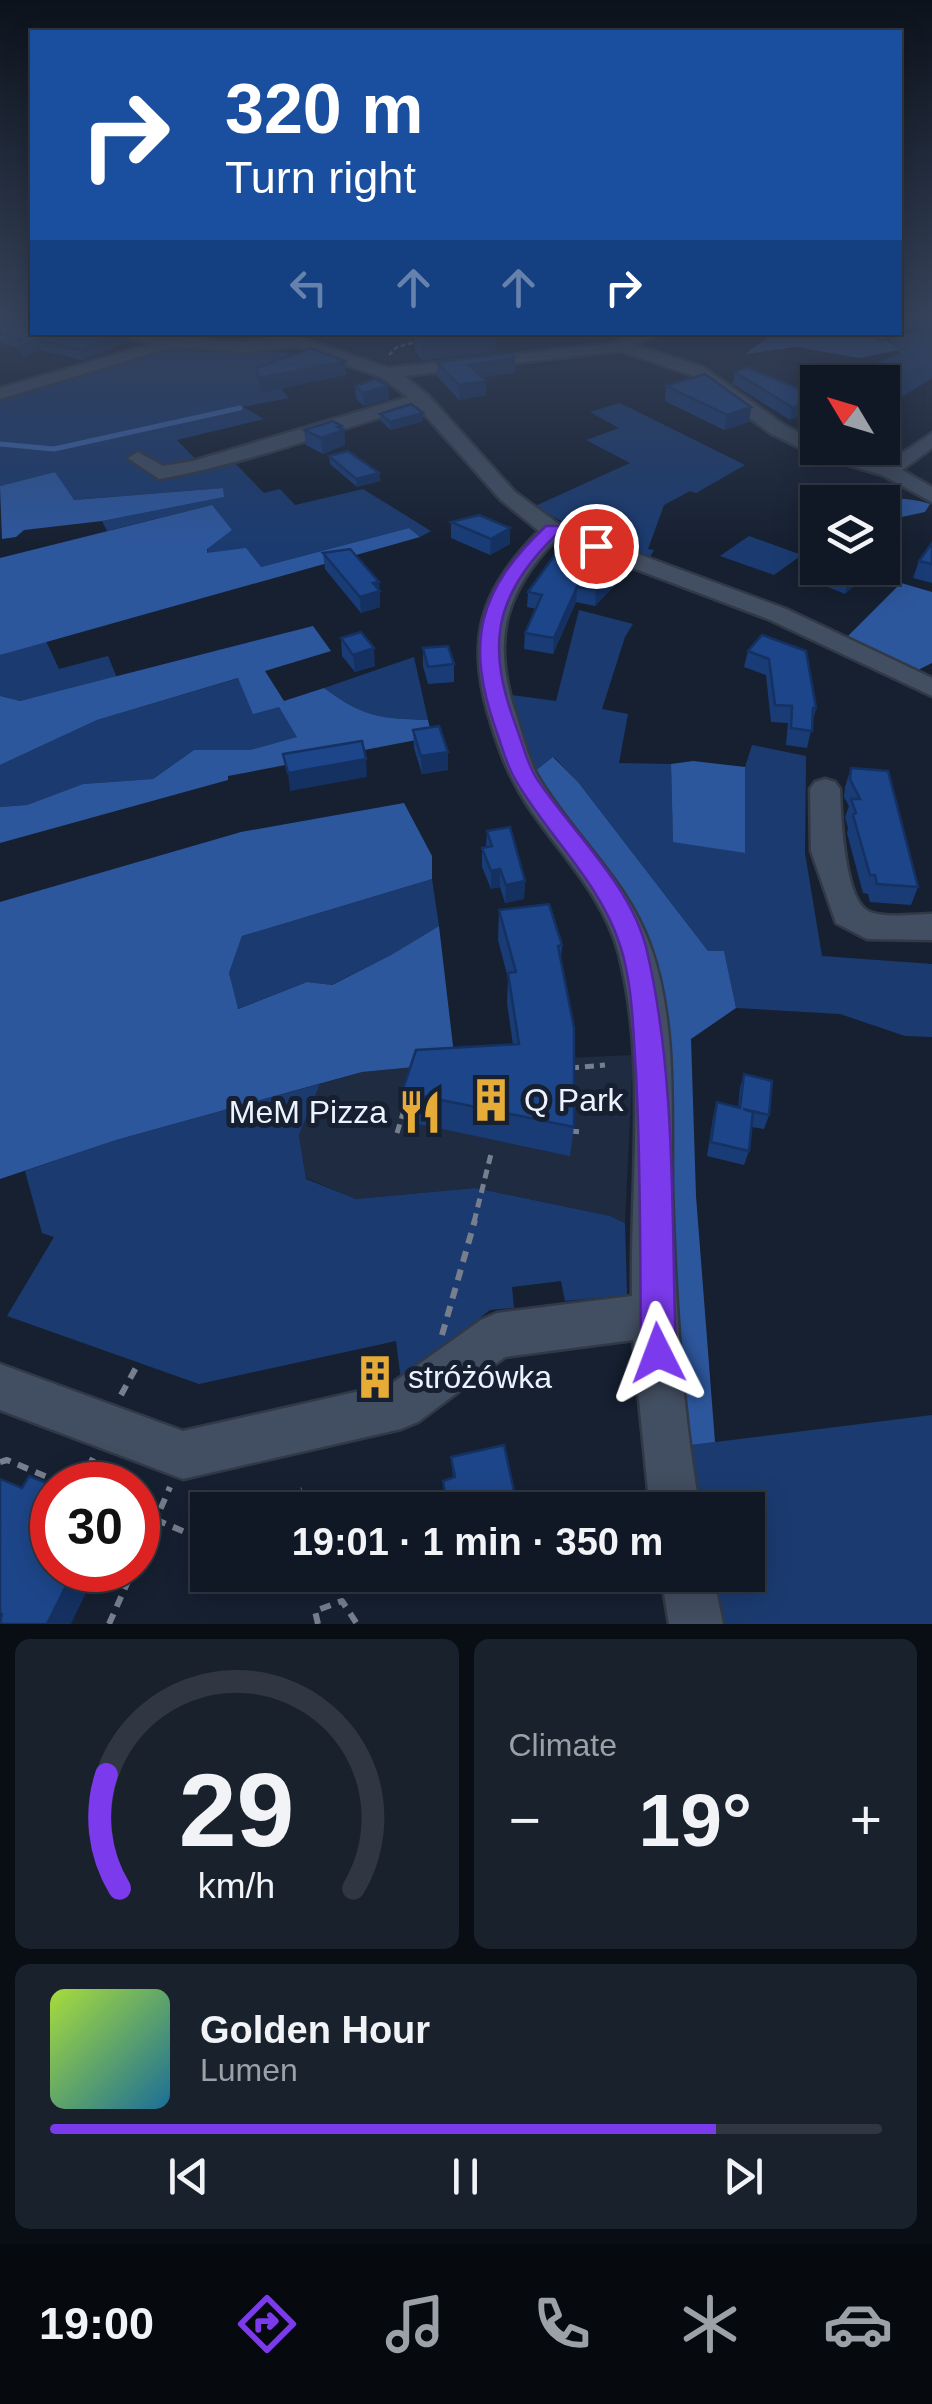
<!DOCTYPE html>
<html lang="en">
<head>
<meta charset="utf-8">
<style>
	body { margin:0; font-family:Helvetica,sans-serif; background:#19212d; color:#f1f3f6; height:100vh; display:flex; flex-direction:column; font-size:38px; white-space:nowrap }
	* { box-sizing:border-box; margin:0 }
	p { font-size:32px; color:#9ca0a7 }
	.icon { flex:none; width:55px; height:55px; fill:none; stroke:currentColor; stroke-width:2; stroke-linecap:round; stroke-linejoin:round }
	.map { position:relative; height:1624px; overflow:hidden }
	.details { display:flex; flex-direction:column; gap:15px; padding:15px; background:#090d14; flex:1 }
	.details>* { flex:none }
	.banner { position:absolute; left:30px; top:30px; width:872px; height:305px; border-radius:0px; box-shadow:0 5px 25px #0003,0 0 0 2px #303742; background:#1a4fa0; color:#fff; overflow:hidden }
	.needle { width:65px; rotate:308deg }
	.controls { position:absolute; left:800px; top:365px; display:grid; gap:20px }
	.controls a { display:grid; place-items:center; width:100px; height:100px; border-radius:0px; background:#101825; box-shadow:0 5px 25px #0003,0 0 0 2px #303742; font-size:50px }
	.speed { position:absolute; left:30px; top:1462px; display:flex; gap:20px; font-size:50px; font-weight:700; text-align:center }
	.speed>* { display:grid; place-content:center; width:130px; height:130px; border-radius:50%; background:#101825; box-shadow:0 5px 25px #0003,0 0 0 2px #303742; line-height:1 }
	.speed .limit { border:15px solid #d22; background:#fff; color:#111 }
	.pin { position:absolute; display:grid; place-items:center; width:85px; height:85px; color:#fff; margin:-42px; border:5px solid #fff; border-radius:50%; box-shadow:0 2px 10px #0007 }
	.me { position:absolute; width:110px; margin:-55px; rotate:357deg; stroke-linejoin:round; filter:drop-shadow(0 0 8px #0008) }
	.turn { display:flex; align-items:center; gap:35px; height:210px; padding:0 30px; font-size:45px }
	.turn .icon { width:130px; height:130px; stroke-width:2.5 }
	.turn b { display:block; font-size:70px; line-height:85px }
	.lanes { display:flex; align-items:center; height:95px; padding:0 30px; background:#0003; justify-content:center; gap:50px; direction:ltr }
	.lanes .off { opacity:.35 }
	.big { font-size:75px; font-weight:600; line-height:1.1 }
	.details .tile { flex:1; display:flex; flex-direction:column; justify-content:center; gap:15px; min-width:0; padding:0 35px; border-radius:15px; background:#19212d }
	.details .dial { align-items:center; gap:0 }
	.dial svg { height:260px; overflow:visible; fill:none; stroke:#303742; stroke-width:7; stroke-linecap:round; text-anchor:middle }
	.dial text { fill:#f1f3f6; stroke:none }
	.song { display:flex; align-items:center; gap:30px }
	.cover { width:120px; height:120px; border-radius:15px; background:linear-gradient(135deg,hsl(80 70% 55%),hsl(200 70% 35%)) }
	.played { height:10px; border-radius:5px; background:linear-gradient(90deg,#7c3aed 80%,#303742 80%) }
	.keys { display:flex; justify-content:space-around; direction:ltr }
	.heat { display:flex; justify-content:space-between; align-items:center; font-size:55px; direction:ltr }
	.details .tiles { flex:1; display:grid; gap:15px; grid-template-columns:1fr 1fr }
	.tile:last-child { grid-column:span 2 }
	.trip { position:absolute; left:190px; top:1492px; width:575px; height:100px; border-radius:0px; background:#101825; box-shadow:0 5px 25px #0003,0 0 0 2px #303742; font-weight:600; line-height:100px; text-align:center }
	.tab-bar { display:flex; height:160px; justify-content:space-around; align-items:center; background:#060a0f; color:#9ca0a7 }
	.tab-bar .icon { width:70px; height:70px }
	.tab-bar .current { color:#7c3aed }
	.tab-bar b { font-size:45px; color:#f1f3f6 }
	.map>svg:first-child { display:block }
</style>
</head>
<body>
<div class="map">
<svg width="932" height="1624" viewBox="0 0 932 1624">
	<rect width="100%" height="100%" fill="#162031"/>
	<polygon fill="#1e2b41" points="633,1055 625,1223 610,1216 475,1188 356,1199 306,1178 299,1135 320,1084 362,1072 455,1063"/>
	<g fill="#1b3b70">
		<polygon points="932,318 932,378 883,409 882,382 818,382 817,404 792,388 823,378 830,380 900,354 889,340 925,328 900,319"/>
		<polygon points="180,347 285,352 319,363 281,389 289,398 243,407 264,419 177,440 203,467 233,461 264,493 280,489 295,505 363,489 431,531 420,537 409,528 261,567 207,554 212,505 107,531 102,521 223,497 223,488 73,500 55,472 0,486 0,395 161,349"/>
		<polygon points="620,403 745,465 696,493 690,491 664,505 648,549 654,550 650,557 585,535 535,506 630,463 586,440 619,428 590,412"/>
		<polygon points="749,536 802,555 774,575 720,556"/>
		<polygon points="579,610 633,624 625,637 602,709 628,714 619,763 671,764 673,841 745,853 745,767 752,745 806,756 805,853 822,956 932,964 932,1037 905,1036 840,1014 736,1008 724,952 708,951 578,782 554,757 534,772 505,694 556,701"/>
		<polygon points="46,641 59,669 108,656 117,678 19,701 0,696 0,655"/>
		<path d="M414 657 428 720C378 718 365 718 324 688Z"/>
		<polygon points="239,678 279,707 298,737 250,750 194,750 153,779 83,784 27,805 0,807 0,765 97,720"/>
		<polygon points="432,879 439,926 391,955 331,985 307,982 237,1009 229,973 242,936"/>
		<polygon points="320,1084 299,1135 306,1179 356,1199 475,1188 610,1216 625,1223 627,1295 565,1301 561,1281 512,1287 514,1308 490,1310 401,1380 396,1341 199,1384 7,1316 54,1237 42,1233 25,1171 116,1140"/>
		<polygon points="932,1415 932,1624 716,1624 707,1575 748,1575 748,1510 695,1510 683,1446"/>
	</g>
	<g fill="#2d579d">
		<path d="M776 332C813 333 872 320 898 350L860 358 796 347 745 354Z"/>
		<polygon points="55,472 74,500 223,488 224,497 102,521 24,530 16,537 2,539 0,486"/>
		<path d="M855 487C888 504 899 494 930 504L925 512 883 521 882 502H841Z"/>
		<polygon points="212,505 232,530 207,549 207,553 246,548 261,567 409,528 420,537 0,655 0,558"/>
		<polygon points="901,583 932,592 932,663 918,670 847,637"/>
		<path d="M313 626 331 651 265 671 284 701 324 688C365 718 378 718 428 720L432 737 228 776V780L0 843V807L27 805 83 784 153 779 194 750H250L297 737 279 707 253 714 238 678 97 720 0 765V696L20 701Z"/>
		<polygon points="553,757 578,782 708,951 724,951 736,1008 691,1039 696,1196 715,1442 683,1446 654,950 534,772"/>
		<polygon points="693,761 745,767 745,853 673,842 671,764"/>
		<polygon points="404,803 432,856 432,879 242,936 229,973 238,1009 307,982 332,985 391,955 439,926 455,1063 362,1072 116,1140 0,1179 0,902 241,832"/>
	</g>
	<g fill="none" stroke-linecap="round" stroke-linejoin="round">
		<polyline stroke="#3c66ad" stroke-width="5" points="0,444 54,449 240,408"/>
		<g stroke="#323946" stroke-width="5">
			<g id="minor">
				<polygon points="0,318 17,318 18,320 0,325"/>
				<path d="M101 332H140L222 342 276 340 260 332H285L388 368 608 344 641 332H665L636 345 703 367 784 425 818 442V448H831L886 464 932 433V448L902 470 932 487V502L882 475 812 454 770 433 691 375 620 351 404 376 428 395 515 492 560 525 786 609 932 678V696L768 619 556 539C501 596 492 644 517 718 523 737 528 758 537 775 572 835 626 878 650 945 677 1020 671 1107 672 1186 675 1295 681 1402 700 1510H650L633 1340 505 1357 418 1422 401 1429 183 1479 0 1410V1364L183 1431 391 1384 481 1320 497 1313 632 1296C630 1184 647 1063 619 954 604 896 560 854 528 806 510 779 500 753 491 723 465 641 479 591 539 531L501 500 417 406C331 432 248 463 159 479L128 458 138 452 163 466 193 461 408 397 381 377 295 347 245 352 172 347 0 399V388L153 344Z"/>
				<polygon points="868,332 887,332 889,335 881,340"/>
				<path d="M825 779 835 782 840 789C841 815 844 898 868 911 884 919 914 914 932 914V940L867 939 836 923 811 851 810 789 815 782Z"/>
				<polygon points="661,1575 713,1575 723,1624 669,1624"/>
			</g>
		</g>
		<polyline stroke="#777f8e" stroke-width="2.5" stroke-dasharray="5 2.5" stroke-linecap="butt" points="389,355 397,347 420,341"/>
		<g stroke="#777f8e" stroke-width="5" stroke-dasharray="9 6" stroke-linecap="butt">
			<polyline points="570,1068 605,1065"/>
			<polyline points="570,1131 584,1132"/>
			<polyline points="397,1133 404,1110"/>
			<polyline points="474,1222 491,1154"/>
		</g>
		<g stroke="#777f8e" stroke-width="6" stroke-dasharray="11 8" stroke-linecap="butt">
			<polyline points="442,1335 475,1220"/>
			<polyline points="121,1395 138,1364"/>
			<polyline points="0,1462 7,1460 66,1485"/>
			<polyline points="80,1485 93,1458"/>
			<polyline points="248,1510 302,1490"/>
			<polyline points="138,1512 185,1532 208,1524"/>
			<polyline points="138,1561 170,1487"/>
			<polyline points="109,1624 133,1570"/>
			<polyline points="318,1624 315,1611 342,1601 357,1624"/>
		</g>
		<use href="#minor" fill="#424e61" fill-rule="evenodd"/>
	</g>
	<g fill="#193c77">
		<polygon points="900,318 932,318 932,326 927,324 900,331"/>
		<polygon points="0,322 126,332 128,342 82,360 40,350 22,357 20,349 0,342"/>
		<polygon points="184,332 254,332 242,338 198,335"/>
		<polygon points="415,332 496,332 495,352 423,360 415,352"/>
		<polygon points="729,332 756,332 749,337"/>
		<polygon points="515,358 515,373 482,377 486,395 459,400 437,376 437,362"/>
		<polygon points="735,372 818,396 790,420 733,384"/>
		<polygon points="355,386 389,399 364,406 356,399"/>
		<polygon points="666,386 751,407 749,422 724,430 665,401"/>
		<polygon points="380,414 423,421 391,430 381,421"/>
		<polygon points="304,430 344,430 345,445 323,454 306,445"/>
		<polygon points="329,456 379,473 380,481 357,487 330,464"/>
		<polygon points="451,522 510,544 490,555 451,538"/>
		<polygon points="932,543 932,583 913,578 919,561"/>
		<polygon points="323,553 379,582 380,607 361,613 325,569"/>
		<polygon points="585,561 615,585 595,606 576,602 553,654 524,649 525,633 536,609 527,607 528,592"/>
		<polygon points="828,568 874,568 845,594 823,585"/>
		<polygon points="762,635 816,708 807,748 786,745 788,723 771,722 766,675 744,667 748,651"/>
		<polygon points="341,638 375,666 355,672 342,656"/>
		<polygon points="423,648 454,664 454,682 428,684 423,666"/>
		<polygon points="413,730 448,752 448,770 422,774 414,748"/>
		<polygon points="851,768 918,887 911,905 870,902 868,894 863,893 847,833 848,828 845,817 849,806 844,797 845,787"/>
		<polygon points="487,831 525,881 524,899 505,903 500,887 491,889 482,867 482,848 486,847"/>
		<polygon points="499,910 562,945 561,960 574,1127 570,1156 404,1121 402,1092 513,1045 507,1003 508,978 498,940"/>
		<polygon points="744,1074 769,1115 764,1129 752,1127 749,1151 744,1165 707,1156 713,1117 717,1102 738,1108 740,1088"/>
		<polygon points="451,1457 518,1510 446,1510 443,1481 453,1478"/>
	</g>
	<g fill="#143161">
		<polygon points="913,318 928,318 927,324 900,331 900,322"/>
		<polygon points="126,332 128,342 82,360 80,350"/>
		<polygon points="242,332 254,332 242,338"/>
		<polygon points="432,332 496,332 495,352 423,360 422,333"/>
		<polygon points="38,340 40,350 22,357 19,347"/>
		<polygon points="515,358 515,373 469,379 469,365"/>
		<polygon points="345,361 346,375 261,393 259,378"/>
		<polygon points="486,381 486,395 459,400 459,385"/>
		<polygon points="388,386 389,399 364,406 363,393"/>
		<polygon points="818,399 818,410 790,420 793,408"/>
		<polygon points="751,407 749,422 724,430 727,415"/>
		<polygon points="423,413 423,421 391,430 390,422"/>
		<polygon points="342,426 342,431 344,430 345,445 323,454 321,438"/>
		<polygon points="379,473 380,481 357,487 356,479"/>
		<polygon points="510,528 510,544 490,555 491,539"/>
		<polygon points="897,535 892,551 882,560 882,548"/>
		<polygon points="586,549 585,564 574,558"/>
		<polygon points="861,568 874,568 845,594 849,578"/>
		<polygon points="616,570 615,585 595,606 596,590"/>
		<polygon points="379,582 380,607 361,613 360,597 373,583"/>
		<polygon points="577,587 576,602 553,654 554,638"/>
		<polygon points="374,648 375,666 355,672 353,655"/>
		<polygon points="448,752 448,770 422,774 421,756"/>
		<polygon points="366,759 367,777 290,791 288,773"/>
		<polygon points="500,869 500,887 491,889 491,871"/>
		<polygon points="525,881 524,899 505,903 506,885"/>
		<polygon points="74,1570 97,1570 71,1624 47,1624"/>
	</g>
	<g fill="#1d468a" stroke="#143161" stroke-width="2.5">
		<polygon points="32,318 32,332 125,332 80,350 38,340 19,347 22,340 0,333 0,322 10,319 32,320"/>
		<polygon points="311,348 345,361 259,378 256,368"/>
		<polygon points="510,353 515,358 469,365 486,381 459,385 437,362"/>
		<polygon points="747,368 818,396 818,399 793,408 735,372"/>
		<polygon points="705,374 751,407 727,415 666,386"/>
		<polygon points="375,379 388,386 363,393 355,386"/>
		<polygon points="411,404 423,413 390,422 380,414"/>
		<polygon points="333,421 342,426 338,427 344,430 321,438 304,430"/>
		<polygon points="348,451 379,473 356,479 329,456"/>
		<polygon points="479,515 510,528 491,539 451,522"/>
		<polygon points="889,526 897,535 882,548 882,531"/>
		<polygon points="565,541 586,549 574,558 616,570 596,590 577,587 554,638 525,633 542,595 528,592"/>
		<polygon points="932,543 932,564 919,561"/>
		<polygon points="350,549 379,582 373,583 380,591 360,597 323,553"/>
		<polygon points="828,568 861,568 849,578 827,569"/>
		<polygon points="361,632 374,648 353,655 341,638"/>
		<polygon points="762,635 806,651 816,708 813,708 812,731 791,728 792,706 775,705 769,659 748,651"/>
		<polygon points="448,646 454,664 428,667 423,648"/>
		<polygon points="439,726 448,752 421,756 413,730"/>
		<polygon points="362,741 366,759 288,773 283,754"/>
		<polygon points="851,768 888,771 918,887 877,884 875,875 870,875 853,815 856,813 851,799 860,799 850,779"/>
		<polygon points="510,827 525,881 506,885 500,869 491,871 482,848 492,846 487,831"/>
		<polygon points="549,904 562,945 558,946 574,1028 574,1127 402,1092 416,1050 519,1044 508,973 516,972 499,910"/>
		<polygon points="744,1074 772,1081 769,1115 743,1109 753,1112 749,1151 711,1142 717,1102 740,1108"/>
		<polygon points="504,1445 518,1510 462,1510 459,1500 447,1503 443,1481 455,1477 451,1457"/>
		<polygon points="29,1476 52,1485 52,1570 74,1570 47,1624 3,1624 0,1623 2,1614 0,1613 0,1479 22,1488"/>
	</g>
	<linearGradient id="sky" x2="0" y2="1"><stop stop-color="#0c121b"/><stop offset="0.58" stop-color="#36425a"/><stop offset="1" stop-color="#36425a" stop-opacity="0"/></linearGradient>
	<rect width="932" height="546" fill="url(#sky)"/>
	<path fill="#7c3aed" stroke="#51269a" stroke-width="2.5" d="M546 526H558L604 546 596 552 555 536C491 598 487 650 517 729 523 745 527 764 537 779 573 833 632 886 647 951 677 1081 671 1221 676 1353L671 1366 658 1371 646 1366 641 1353C640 1260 641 1166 636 1073 633 1031 633 985 620 945 600 882 547 835 515 779 506 764 502 746 496 730 465 642 478 590 546 526Z"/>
	<defs>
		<g id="building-bare" transform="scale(3.45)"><path d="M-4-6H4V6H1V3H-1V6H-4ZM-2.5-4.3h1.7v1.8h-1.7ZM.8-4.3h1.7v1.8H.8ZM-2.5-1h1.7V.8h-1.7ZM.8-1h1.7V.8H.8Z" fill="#e7ac37" stroke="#162031" stroke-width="2.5" paint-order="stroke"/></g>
		<g id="restaurant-bare" transform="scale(3.45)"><path d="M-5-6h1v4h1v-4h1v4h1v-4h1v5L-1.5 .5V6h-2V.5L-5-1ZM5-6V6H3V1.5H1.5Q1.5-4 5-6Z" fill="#e7ac37" stroke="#162031" stroke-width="2.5" paint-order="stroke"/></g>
	</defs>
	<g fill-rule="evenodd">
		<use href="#building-bare" x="491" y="1100"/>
		<use href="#restaurant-bare" x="420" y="1112"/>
		<use href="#building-bare" x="375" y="1377"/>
	</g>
	<g text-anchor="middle" stroke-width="10" stroke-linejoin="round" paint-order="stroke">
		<g font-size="32" fill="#ecf3ff" stroke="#162031" text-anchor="start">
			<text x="524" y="1111">Q Park</text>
			<text x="387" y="1123" text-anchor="end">MeM Pizza</text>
			<text x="408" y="1388">stróżówka</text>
		</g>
	</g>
</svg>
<div class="controls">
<a><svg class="needle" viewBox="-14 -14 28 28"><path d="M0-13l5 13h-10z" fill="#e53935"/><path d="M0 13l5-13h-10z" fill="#9ca0a7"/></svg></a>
<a><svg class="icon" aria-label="layers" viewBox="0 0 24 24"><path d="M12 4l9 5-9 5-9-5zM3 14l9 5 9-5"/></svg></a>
</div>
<div class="speed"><div class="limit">30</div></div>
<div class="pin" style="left:596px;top:546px;background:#d93025"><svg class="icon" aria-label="arrive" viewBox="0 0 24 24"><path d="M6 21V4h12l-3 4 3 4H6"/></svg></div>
<svg class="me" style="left:658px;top:1353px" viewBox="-20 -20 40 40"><path d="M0-17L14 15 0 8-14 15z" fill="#7c3aed" stroke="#fff" stroke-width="4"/></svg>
<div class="trip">19:01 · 1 min · 350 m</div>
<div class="banner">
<div class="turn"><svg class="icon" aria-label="right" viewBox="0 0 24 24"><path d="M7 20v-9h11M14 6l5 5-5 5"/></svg><div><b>320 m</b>Turn right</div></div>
<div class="lanes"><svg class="icon off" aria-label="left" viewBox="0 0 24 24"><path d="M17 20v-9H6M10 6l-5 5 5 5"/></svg><svg class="icon off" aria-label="ahead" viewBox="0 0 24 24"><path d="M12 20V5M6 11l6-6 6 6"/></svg><svg class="icon off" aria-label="ahead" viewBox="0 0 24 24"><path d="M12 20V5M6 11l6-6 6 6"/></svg><svg class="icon" aria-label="right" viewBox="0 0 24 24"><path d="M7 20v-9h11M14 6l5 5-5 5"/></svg></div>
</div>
</div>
<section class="details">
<div class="tiles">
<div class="tile dial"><svg viewBox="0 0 100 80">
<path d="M14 69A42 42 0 1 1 86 69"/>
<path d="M14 69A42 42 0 0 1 10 34" stroke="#7c3aed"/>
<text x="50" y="56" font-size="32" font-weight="700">29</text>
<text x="50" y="72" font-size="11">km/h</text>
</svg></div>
<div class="tile"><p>Climate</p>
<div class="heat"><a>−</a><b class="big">19°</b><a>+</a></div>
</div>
<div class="tile">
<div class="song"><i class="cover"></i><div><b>Golden Hour</b><p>Lumen</p></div></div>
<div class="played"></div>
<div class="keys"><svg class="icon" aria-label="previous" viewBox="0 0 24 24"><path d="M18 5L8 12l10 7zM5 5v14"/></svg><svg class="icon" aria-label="pause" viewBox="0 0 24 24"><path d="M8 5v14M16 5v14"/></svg><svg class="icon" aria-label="next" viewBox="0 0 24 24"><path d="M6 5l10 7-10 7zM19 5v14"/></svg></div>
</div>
</div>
</section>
<nav class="tab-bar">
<b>19:00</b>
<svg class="icon current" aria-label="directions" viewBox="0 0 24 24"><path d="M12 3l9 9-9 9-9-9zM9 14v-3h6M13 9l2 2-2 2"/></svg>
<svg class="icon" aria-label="music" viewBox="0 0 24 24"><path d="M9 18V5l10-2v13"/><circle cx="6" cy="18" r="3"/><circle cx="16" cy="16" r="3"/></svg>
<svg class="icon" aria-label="phone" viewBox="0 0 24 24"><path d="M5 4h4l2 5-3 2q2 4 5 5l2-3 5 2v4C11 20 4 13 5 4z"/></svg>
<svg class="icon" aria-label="climate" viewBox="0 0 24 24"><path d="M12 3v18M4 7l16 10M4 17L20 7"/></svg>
<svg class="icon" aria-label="car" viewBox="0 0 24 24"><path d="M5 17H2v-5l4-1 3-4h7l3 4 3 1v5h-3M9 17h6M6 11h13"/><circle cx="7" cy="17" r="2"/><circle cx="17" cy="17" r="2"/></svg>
</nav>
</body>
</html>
